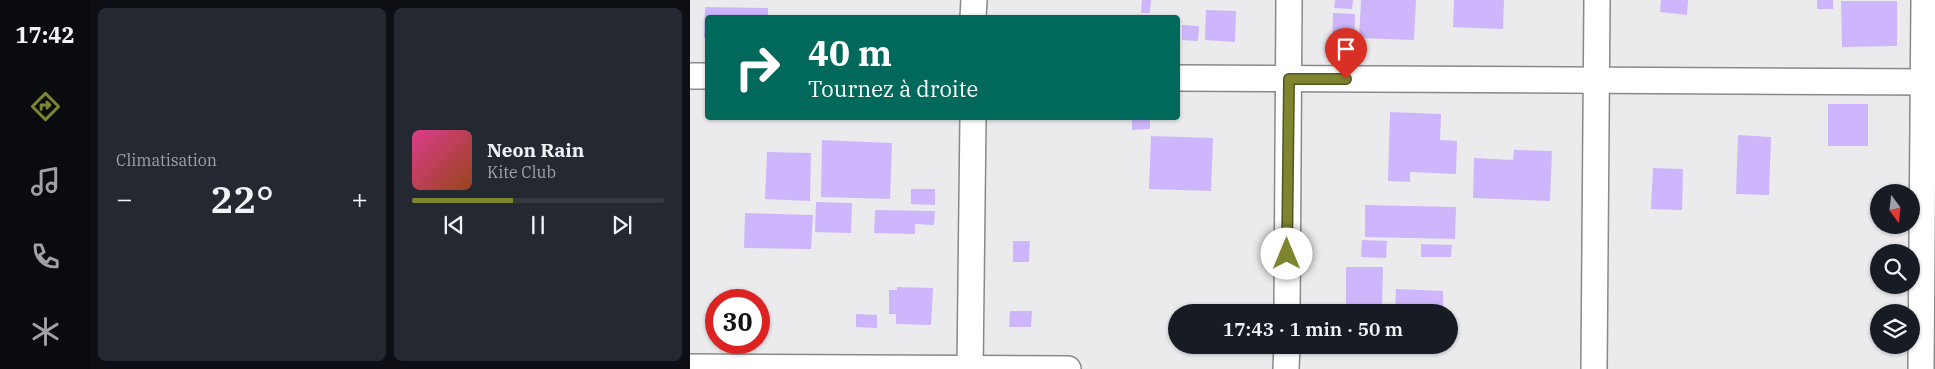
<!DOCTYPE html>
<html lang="fr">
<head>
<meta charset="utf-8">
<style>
	body { margin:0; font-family:"IBM Plex Serif",serif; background:#242831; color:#f1f3f6; height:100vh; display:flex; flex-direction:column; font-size:19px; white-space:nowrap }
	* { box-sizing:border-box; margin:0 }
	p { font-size:16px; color:#9ea1a6 }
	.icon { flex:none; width:28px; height:28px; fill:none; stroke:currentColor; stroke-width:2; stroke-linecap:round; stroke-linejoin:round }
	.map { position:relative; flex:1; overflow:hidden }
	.sheet { display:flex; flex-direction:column; gap:8px; padding:8px; background:#0d0f14; width:600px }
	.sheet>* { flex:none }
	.hud { position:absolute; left:15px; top:15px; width:475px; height:105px; border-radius:5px; box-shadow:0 1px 4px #0004; background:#00695c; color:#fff; overflow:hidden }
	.needle { width:32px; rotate:165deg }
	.tools { position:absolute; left:1180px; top:184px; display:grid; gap:10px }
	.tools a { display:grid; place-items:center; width:50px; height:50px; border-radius:50%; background:#171b24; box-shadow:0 1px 4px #0004; font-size:25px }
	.speed { position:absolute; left:15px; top:289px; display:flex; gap:10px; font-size:25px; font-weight:700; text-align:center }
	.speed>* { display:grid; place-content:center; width:65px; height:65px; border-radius:50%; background:#171b24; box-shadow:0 1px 4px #0004; line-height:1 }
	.speed .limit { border:8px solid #d22; background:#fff; color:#111 }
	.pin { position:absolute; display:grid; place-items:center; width:42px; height:42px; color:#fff; margin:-51px -21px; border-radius:50% 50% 50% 0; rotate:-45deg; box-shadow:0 0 5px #0007 }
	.pin .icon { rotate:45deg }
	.me { position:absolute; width:55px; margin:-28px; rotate:0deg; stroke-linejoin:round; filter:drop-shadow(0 0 4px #0008) }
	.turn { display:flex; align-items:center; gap:18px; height:105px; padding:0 20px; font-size:22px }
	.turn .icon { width:65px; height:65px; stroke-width:2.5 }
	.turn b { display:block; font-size:35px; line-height:42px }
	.big { font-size:38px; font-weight:600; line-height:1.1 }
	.sheet .card { flex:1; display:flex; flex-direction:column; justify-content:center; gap:8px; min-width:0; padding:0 18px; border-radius:8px; background:#242831 }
	.song { display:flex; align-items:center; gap:15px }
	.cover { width:60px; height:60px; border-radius:8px; background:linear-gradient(135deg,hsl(330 70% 55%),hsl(20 70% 35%)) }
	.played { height:5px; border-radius:2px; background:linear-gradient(90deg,#7f842f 40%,#363941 40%) }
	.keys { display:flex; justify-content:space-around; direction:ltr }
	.heat { display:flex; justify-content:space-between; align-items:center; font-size:28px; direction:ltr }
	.sheet .tiles { flex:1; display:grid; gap:8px; grid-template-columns:repeat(2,1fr) }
	.trip { position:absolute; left:478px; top:304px; width:290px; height:50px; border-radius:25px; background:#171b24; box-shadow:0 1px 4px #0004; font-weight:600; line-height:50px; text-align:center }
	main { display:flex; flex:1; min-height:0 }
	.dock { display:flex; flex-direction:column; width:90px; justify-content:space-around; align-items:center; background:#090b0e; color:#9ea1a6 }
	.dock .icon { width:35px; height:35px }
	.dock .active { color:#7f842f }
	.dock b { font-size:22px; color:#f1f3f6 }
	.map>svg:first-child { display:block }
</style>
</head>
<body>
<main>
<nav class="dock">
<b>17:42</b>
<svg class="icon active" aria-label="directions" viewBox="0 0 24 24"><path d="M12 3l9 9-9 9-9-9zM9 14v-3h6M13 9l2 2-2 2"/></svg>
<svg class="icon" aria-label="music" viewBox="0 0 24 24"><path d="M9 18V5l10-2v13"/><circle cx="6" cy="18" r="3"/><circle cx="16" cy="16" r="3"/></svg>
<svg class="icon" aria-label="phone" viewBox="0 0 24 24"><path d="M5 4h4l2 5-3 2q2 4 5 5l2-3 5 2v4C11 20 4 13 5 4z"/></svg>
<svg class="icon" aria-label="climate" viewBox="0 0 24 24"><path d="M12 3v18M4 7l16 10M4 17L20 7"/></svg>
</nav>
<section class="sheet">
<div class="tiles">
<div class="card"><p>Climatisation</p>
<div class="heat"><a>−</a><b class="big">22°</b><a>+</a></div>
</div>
<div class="card">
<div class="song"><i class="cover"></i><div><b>Neon Rain</b><p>Kite Club</p></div></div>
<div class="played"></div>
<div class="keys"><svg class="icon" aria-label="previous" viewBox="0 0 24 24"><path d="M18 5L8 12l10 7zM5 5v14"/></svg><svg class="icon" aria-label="pause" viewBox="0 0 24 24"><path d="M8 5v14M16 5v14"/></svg><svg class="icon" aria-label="next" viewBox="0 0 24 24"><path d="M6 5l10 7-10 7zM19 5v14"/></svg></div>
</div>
</div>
</section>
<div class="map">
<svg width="1245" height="369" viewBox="0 0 1245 369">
	<rect width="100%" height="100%" fill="#ebebed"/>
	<g fill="#cdb6fc">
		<polygon points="452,0 461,0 460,13 451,13"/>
		<polygon points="645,0 663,0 662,9 644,8"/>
		<polygon points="671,0 726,0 724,40 669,38"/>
		<polygon points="764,0 814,0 813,29 763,27"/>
		<polygon points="971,0 998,0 997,15 970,12"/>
		<rect x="1127" y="0" width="16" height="9"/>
		<polygon points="1151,1 1207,1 1207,46 1152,47"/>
		<polygon points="15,7 78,8 78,18 18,18 18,39 14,38"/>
		<polygon points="516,10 546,11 545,42 515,40"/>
		<polygon points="643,13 665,14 664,52 642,51"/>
		<polygon points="492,25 509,26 508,41 492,40"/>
		<rect x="1138" y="104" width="40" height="42"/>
		<polygon points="700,112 751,114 750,140 767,141 766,174 720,172 720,182 698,181"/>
		<polygon points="442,118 460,118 460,129 442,130"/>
		<polygon points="1048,135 1081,137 1079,195 1046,194"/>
		<polygon points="461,136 523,138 521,191 459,189"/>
		<polygon points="132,140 202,143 200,199 131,197"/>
		<polygon points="824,150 862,151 860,201 783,198 784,158 823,160"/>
		<polygon points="77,152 121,153 120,201 75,199"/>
		<polygon points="963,168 993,169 992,210 961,209"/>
		<polygon points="221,189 245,189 245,205 221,204"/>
		<polygon points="126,202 162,203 161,233 125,232"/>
		<polygon points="675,205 766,207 765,239 675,237"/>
		<polygon points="185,210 245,211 244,225 225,224 225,234 184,233"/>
		<polygon points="55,213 123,215 121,249 54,248"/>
		<polygon points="672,240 697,241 696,258 671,257"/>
		<polygon points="323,241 340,241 339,262 323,262"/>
		<polygon points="731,244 762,245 761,257 731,257"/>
		<polygon points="656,267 693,267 692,312 656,312"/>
		<polygon points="207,287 243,288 241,325 206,324 206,314 199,314 199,290 207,290"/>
		<polygon points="706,289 753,291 753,312 705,312"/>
		<polygon points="320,311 342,311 341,327 319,327"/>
		<polygon points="166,314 187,315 187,328 166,327"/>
	</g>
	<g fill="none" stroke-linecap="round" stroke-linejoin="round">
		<g stroke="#88898a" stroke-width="28">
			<g id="minor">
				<polyline points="283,18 284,0"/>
				<polyline points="0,76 18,76"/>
				<polyline points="488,78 1245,82"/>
				<polyline points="597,312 599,0"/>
				<polyline points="0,367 378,369"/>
				<polyline points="280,369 283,118"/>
				<polyline points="596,369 597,345"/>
				<polyline points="904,369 907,0"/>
				<polyline points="1231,369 1234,0"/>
			</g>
		</g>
		<use href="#minor" stroke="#fff" stroke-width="25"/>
	</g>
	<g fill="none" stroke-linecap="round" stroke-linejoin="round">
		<g stroke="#53561f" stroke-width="12">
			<polyline id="route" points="597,254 599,79 656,79"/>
		</g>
		<use href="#route" stroke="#7f842f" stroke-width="9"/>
	</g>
</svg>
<div class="tools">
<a><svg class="needle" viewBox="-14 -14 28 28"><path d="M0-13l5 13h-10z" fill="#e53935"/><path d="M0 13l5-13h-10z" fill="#9ea1a6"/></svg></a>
<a><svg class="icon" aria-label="search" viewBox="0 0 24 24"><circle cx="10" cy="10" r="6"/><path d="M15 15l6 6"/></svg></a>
<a><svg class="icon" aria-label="layers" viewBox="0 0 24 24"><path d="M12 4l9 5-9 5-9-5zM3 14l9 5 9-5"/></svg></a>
</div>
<div class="speed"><div class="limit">30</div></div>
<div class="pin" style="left:656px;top:79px;background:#d93025"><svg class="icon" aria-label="arrive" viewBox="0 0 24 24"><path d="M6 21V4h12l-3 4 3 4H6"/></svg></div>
<svg class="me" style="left:597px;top:254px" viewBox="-20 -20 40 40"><circle r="19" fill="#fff"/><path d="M0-13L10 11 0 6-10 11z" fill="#7f842f"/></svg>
<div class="trip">17:43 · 1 min · 50 m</div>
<div class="hud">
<div class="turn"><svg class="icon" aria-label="right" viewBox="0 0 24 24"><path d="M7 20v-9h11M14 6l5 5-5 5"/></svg><div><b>40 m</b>Tournez à droite</div></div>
</div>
</div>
</main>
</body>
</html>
